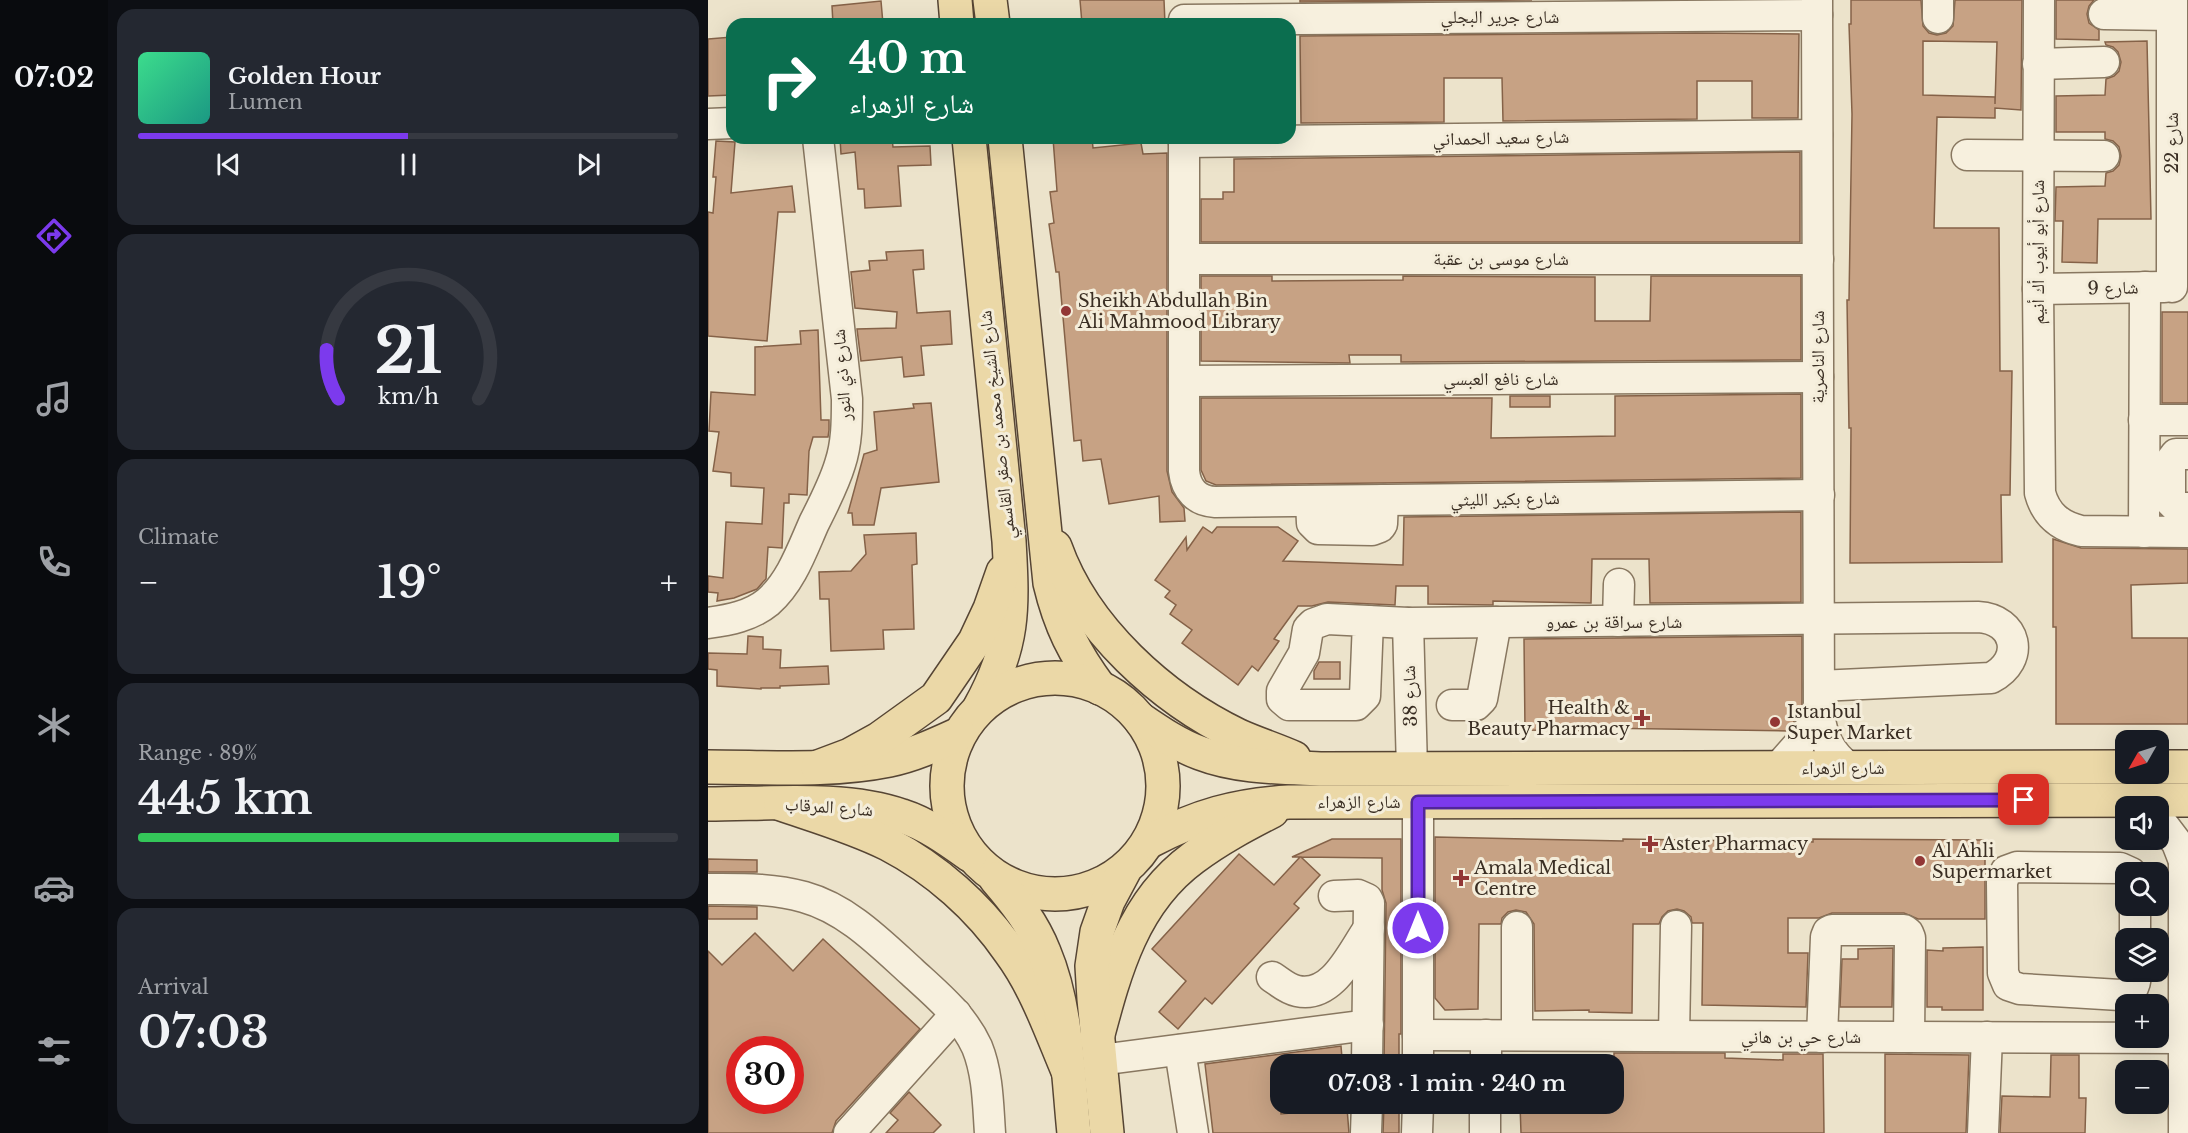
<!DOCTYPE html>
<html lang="en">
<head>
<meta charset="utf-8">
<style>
	body { margin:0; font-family:"Libre Baskerville","Noto Naskh Arabic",serif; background:#242831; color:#f1f3f6; height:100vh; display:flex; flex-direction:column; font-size:22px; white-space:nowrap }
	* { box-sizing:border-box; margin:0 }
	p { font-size:20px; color:#9ea1a6 }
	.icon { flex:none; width:33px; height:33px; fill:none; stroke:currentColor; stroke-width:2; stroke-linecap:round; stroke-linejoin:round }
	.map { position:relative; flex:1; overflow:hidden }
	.side { display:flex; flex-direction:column; gap:9px; padding:9px; background:#0d0f14; width:600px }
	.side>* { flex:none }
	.guide { position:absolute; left:18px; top:18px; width:570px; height:126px; border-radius:18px; box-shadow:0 6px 24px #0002; background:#0b6e4f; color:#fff; overflow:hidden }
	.needle { width:39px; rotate:231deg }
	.buttons { position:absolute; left:1407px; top:730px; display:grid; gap:12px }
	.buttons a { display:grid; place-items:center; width:54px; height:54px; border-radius:12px; background:#171b24; box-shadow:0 6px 24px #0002; font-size:30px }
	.speed { position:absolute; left:18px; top:1036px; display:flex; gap:12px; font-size:30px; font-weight:700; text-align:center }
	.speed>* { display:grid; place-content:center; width:78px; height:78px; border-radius:50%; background:#171b24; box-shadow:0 6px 24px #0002; line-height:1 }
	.speed .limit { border:9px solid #d22; background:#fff; color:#111 }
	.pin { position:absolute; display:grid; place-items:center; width:51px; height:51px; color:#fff; margin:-26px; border-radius:12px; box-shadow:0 3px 9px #0006 }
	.me { position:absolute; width:66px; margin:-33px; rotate:0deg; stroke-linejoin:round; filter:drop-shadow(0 0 4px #0008) }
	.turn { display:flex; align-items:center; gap:21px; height:126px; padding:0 24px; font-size:27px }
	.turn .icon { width:78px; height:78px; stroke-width:2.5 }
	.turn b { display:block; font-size:42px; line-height:51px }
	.big { font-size:45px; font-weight:600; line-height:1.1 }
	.side .card { flex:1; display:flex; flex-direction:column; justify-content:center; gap:9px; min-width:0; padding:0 21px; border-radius:18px; background:#242831 }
	.side .dial { align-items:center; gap:0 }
	.dial svg { height:156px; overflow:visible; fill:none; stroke:#363941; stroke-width:7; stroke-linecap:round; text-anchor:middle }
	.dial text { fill:#f1f3f6; stroke:none }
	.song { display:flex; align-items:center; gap:18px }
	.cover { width:72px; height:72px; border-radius:9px; background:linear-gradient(135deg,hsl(150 70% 55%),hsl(170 70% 35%)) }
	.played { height:6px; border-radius:3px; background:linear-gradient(90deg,#7c3aed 50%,#363941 50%) }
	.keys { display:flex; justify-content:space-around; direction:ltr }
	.heat { display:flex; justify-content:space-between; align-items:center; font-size:33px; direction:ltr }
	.charge { height:9px; border-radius:4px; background:linear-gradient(90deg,#34c759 89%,#363941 0) }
	.trip { position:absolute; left:562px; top:1054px; width:354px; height:60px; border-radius:18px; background:#171b24; box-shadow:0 6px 24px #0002; font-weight:600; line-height:60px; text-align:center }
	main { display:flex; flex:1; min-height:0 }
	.menu { display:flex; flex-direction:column; width:108px; justify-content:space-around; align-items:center; background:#090b0e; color:#9ea1a6 }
	.menu .icon { width:42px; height:42px }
	.menu .active { color:#7c3aed }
	.menu b { font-size:27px; color:#f1f3f6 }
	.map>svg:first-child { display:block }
</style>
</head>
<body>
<main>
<nav class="menu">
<b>07:02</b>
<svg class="icon active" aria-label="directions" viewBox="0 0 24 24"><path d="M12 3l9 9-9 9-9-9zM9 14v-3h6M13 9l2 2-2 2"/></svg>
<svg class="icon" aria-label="music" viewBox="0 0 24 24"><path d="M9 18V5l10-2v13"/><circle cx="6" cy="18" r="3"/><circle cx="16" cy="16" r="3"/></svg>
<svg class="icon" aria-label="phone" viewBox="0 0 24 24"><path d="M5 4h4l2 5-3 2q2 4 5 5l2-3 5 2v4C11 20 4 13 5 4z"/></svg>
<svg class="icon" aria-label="climate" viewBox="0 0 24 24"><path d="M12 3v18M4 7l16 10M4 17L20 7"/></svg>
<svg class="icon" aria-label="car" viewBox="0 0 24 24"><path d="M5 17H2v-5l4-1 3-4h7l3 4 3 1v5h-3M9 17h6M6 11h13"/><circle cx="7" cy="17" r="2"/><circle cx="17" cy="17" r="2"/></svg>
<svg class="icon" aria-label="filters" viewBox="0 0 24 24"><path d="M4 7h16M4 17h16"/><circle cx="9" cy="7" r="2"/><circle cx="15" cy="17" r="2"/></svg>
</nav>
<section class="side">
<div class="card">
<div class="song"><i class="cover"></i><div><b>Golden Hour</b><p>Lumen</p></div></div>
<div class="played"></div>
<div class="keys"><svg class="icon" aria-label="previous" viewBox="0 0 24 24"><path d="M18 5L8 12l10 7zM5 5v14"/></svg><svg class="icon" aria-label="pause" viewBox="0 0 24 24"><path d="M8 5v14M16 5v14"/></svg><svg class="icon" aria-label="next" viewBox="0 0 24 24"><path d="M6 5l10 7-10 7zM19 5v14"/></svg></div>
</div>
<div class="card dial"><svg viewBox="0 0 100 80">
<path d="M14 69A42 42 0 1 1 86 69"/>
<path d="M14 69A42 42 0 0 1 8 44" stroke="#7c3aed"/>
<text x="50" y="56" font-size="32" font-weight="700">21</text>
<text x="50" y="72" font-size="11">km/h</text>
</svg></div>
<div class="card"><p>Climate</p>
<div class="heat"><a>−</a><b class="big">19°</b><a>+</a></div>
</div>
<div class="card"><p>Range · 89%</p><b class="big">445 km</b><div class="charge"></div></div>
<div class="card"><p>Arrival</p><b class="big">07:03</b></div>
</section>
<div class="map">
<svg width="1480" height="1133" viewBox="0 0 1480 1133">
	<rect width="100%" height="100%" fill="#ece3cb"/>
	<g fill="#c7a284" stroke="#856248" stroke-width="1.5" fill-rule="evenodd">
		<polygon points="372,0 456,0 457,24 374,24"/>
		<polygon points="592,0 824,0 592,2"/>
		<path d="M1143 0H1213L1215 26 1221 33 1229 35 1238 33 1245 26 1247 0H1314L1313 110 1287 108V118L1229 117 1226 228H1291L1292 371H1304L1302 495H1293L1294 562 1142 563 1143 428H1141L1139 300H1141L1144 114 1141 24H1143ZM1215 41 1289 42 1287 104V97L1215 95Z"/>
		<polygon points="1348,0 1386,0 1381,6 1379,14 1381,23 1391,30 1391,40 1348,39"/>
		<polygon points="173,1 175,24 125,24 124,6"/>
		<polygon points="988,33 1091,34 1090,118 1044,118 1044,81 989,81 989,119 795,121 794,78 736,78 736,122 593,123 592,36"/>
		<polygon points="24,37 24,95 0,96 0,39"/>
		<polygon points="1439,41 1443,219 1390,219 1389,263 1354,262 1355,221 1347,221 1348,187 1397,186 1398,173 1405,171 1411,165 1413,156 1411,147 1405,141 1397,139 1397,132 1348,132 1348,96 1397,95 1398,79 1406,76 1411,71 1413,62 1410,52 1405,47 1398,45 1397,42"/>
		<polygon points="132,138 184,138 185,147 222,146 223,165 190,166 193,206 157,208 156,189 150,189 147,152 133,154"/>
		<polygon points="345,138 384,138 385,148 433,143 435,154 459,153 459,471 464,492 476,508 477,521 452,522 451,496 401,504 393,459 375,461 373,440 366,441 351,272 348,272 341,224 346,223 342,192 349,191"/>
		<polygon points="8,141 27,142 23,193 84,186 87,212 70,212 59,341 0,336 0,212 5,213 8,177 5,177"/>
		<polygon points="1092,152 1092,242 493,242 493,199 515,199 515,192 526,192 526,159"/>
		<polygon points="215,250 216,269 205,270 209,313 242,311 244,344 213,346 216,375 196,377 194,357 153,361 149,329 188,328 189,312 147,308 143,272 162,270 161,261 179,260 178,252"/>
		<polygon points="493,276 564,276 564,281 695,280 695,276 887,277 887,321 942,321 943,276 1093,276 1093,360 693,362 693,355 641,355 642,363 493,361"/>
		<rect x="1454" y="312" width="26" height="91"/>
		<polygon points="110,330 113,420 121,420 121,430 120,437 105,437 101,451 99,495 81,494 81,503 76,503 74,548 60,547 58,579 55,582 49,589 26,598 9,601 10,593 0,592 0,576 15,578 18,522 54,524 56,488 23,486 23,473 5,471 11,432 1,431 3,392 47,395 47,347 93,344 92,331"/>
		<polygon points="1093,394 1093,478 508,485 498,481 493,470 493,398 784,398 783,438 907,436 907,396"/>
		<rect x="802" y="396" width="40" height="11"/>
		<polygon points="223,403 231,482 173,488 166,525 145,525 144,513 140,513 156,454 169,450 166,412 206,408 205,404"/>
		<polygon points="1093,512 1093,602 942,603 941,559 884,559 883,603 785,601 785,605 720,604 720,586 688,586 687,605 620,602 604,606 590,606 566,639 571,641 550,671 544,666 530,685 474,643 484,630 462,614 468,605 457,597 462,591 447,580 478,537 479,550 495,527 504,533 509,527 570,527 590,541 575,561 695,565 696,517"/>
		<polygon points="208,533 209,564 204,565 206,629 175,630 176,649 123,651 121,599 112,599 111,572 143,571 158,554 156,535"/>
		<polygon points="1345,539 1373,548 1480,549 1480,583 1423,585 1424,638 1480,638 1480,724 1348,724 1348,627 1345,627"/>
		<polygon points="40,636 55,637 55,649 73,650 72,668 120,666 121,684 72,686 72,688 53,688 53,689 9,686 9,670 0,669 0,653 39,654"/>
		<polygon points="1094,636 1094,709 1080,731 890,728 890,731 817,730 816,639"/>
		<polygon points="611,662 632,662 632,679 606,679 606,671"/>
		<polygon points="727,837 915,841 915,839 1105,842 1105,839 1277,840 1277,919 1210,919 1196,913 1124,913 1111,918 1080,918 1080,953 1100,953 1098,1007 994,1005 995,923 984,923 983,917 976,911 969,909 960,911 954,917 951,924 925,924 924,1013 881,1012 881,1010 827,1011 826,924 818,912 808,910 800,912 794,918 793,924 771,924 770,1009 737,1010 727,998"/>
		<polygon points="624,839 693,839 693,1034 691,1034 691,1065 676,1065 678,903 674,890 674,858 593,857 612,875 586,904 591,908 504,1004 497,998 470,1029 451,1012 478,981 444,949 531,854 566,885 592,857 584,857"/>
		<polygon points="0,859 49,860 49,872 0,872"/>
		<polygon points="0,906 49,907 49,919 0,919"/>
		<path d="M47 933 85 971 115 939 212 1029 128 1121 124 1133H0V951L14 965ZM32 1050H82V1101H32Z"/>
		<polygon points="1275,947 1275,1010 1234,1010 1234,1007 1219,1007 1219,950 1235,951 1235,948"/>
		<polygon points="1185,948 1184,1007 1132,1007 1134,959 1150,959 1150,949"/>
		<polygon points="633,1046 634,1058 573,1063 573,1114 639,1108 641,1133 505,1133 497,1064"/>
		<polygon points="906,1053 1017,1053 1017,1058 1075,1060 1075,1054 1115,1054 1116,1133 813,1133 812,1104 906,1104"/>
		<polygon points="1177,1054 1261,1055 1258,1133 1177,1133"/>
		<polygon points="1343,1055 1371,1055 1371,1098 1378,1098 1377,1133 1292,1133 1294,1096 1342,1097"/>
		<polygon points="201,1092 233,1125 225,1133 178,1133 190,1120 182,1113"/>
		<polygon points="676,1104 691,1104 691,1133 675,1133"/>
	</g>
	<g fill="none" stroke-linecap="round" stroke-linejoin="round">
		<g stroke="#887760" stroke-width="33">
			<g id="minor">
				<path d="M1109 0 1111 714C1114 737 1122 753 1141 768"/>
				<path d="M1331 0 1330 289 1332 493C1338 515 1352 526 1373 531L1480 532"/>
				<polyline points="1396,14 1464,15"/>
				<polyline points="1230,18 1230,0"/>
				<polyline points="476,20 1109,15"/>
				<polyline points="1330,64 1396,62"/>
				<polyline points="0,124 24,123"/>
				<path d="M476 138V471C478 490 489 501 507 502L1111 495"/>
				<polyline points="476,142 1109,135"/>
				<polyline points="1259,155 1396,156"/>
				<polyline points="476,259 1110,259"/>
				<polyline points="1464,287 1464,0"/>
				<polyline points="1330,289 1456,287"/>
				<polyline points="476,381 1110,377"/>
				<polyline points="1436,420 1480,420"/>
				<polyline points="1480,454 1468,454 1462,462 1462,501 1469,508 1480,508"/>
				<polyline points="603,501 604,523 610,529 664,530 672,527 674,524 675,500"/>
				<polyline points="1436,532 1437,287"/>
				<polygon points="619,619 660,621 657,696 648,705 581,705 574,699 574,691 596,653 600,629 605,624"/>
				<path d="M660 621 700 623 1270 617C1309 619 1318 660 1283 678L1111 686"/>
				<polyline points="910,621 911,584"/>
				<path d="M0 623C21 620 43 616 60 602 83 582 94 550 106 523 116 503 126 484 132 464 139 443 139 421 139 399L110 138"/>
				<polyline points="700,623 704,769"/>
				<polyline points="744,705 768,705 774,699 788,622"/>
				<polyline points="1070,768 1093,742 1111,714"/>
				<polyline points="1450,818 1469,843 1476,861"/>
				<path d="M1423 873 1412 868 1309 867 1298 871 1294 882 1295 973 1300 985 1312 989 1412 995C1425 993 1428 984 1428 972"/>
				<path d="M0 889C32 889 64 888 96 897 139 909 171 942 204 972 228 994 255 1016 269 1047 280 1074 280 1105 282 1133"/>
				<polyline points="626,896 650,895 659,899 661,903 659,1065"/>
				<polyline points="1427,906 1427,939"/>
				<path d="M564 977C572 982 579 989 589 991 625 999 644 952 661 928"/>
				<polyline points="710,1035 1476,1038"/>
				<polyline points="809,1035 809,927"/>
				<polyline points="966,1036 968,926"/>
				<polyline points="1114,1037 1118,937 1120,932 1124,930 1196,930 1200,933 1202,938 1201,1037"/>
				<polyline points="472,1050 485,1133"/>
				<polyline points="392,1060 660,1025"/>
				<polyline points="710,1065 710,802"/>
				<polyline points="778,1065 778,1035"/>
				<polyline points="141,1133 248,1014"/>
				<polyline points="658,1133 659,1104"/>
				<polyline points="709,1133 710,1104"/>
				<polyline points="777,1133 777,1104"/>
				<polyline points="1275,1133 1279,1037"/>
				<polyline points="1476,1133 1476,861 1480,849"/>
			</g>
		</g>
		<g stroke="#564534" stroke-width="36">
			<g id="major">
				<polyline points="247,0 249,24"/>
				<polyline points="282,0 285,24"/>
				<path d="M261 138 301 541C305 610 306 645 272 707"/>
				<path d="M297 138 342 583C352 625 366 653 392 688"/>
				<path d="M347 547C376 629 454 699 531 736 549 744 568 750 586 758"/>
				<circle cx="347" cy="786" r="108"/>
				<path d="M432 719C451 732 470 745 492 753 531 768 575 767 616 769L1418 767"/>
				<path d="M0 767C60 767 122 772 181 760 206 755 229 744 251 734"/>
				<polyline points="110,767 142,755 171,739 228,698 267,641 282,609 295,572"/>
				<polyline points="1450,767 1480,767"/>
				<path d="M0 804C60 804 138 796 194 816 219 824 241 840 262 855"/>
				<path d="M73 804C108 816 146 827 180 844 228 869 271 907 302 952 328 987 343 1031 360 1071"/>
				<path d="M442 841C489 816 528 805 581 802L1480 800"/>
				<path d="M288 879C307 901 325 924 336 952 359 1006 360 1075 366 1133"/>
				<path d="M389 1038C407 970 425 902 485 858 510 839 537 825 564 811"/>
				<polyline points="399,1133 386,999 384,966 389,932 400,901 416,871"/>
			</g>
		</g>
		<use href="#minor" stroke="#f7f0de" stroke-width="30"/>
		<use href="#major" stroke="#ebd8a7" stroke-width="33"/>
	</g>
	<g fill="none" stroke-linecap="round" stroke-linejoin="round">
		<g stroke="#51269a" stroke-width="15">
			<polyline id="route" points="710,928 710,802 1316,800"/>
		</g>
		<use href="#route" stroke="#7c3aed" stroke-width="10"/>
	</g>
	<g fill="#923735" stroke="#f4edda" stroke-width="2">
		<circle cx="358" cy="311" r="6"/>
		<path d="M931 709h6v6h6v6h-6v6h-6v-6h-6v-6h6z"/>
		<circle cx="1067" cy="722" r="6"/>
		<path d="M939 835h6v6h6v6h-6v6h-6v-6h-6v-6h6z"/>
		<circle cx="1212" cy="861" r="6"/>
		<path d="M750 869h6v6h6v6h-6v6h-6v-6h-6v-6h6z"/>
	</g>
	<g text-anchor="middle" stroke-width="6" stroke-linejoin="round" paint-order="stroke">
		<g font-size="18" fill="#3a2e23" stroke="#f4edda">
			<text x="792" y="23">شارع جرير البجلي</text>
			<text transform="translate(793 138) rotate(-1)" y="6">شارع سعيد الحمداني</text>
			<text transform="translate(1464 143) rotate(-90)" y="6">شارع 22</text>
			<text transform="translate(1330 252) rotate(-90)" y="6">شارع أبو أيوب أك أنيم</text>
			<text x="793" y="265">شارع موسى بن عقبة</text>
			<text transform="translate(1405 288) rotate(-1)" y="6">شارع 9</text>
			<text transform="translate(1110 357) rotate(-90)" y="6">شارع الناصرية</text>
			<text transform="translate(134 375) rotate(-94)" y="6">شارع ذي النور</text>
			<text x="793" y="385">شارع نافع العبسي</text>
			<text transform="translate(289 425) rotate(-96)" y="6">شارع الشيخ محمد بن صقر القاسمي</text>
			<text transform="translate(797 499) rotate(-1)" y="6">شارع بكير الليثي</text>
			<text x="906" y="628">شارع سراقة بن عمرو</text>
			<text transform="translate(702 696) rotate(-92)" y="6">شارع 38</text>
			<text x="1135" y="774">شارع الزهراء</text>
			<text x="651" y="808">شارع الزهراء</text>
			<text transform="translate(121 807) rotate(4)" y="6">شارع المرقاب</text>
			<text x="1093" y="1043">شارع حي بن هاني</text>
		</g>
		<g font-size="18" fill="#3a2e23" stroke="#f4edda" text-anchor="start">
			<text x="370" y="307">Sheikh Abdullah Bin<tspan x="370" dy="21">Ali Mahmood Library</tspan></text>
			<text x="922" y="714" text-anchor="end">Health &amp;<tspan x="922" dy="21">Beauty Pharmacy</tspan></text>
			<text x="1079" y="718">Istanbul<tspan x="1079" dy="21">Super Market</tspan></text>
			<text x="954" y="850">Aster Pharmacy</text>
			<text x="1224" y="857">Al Ahli<tspan x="1224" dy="21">Supermarket</tspan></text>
			<text x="766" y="874">Amala Medical<tspan x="766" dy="21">Centre</tspan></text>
		</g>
	</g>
</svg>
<div class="buttons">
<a><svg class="needle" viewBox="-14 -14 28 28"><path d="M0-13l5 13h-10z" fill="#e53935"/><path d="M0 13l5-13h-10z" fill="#9ea1a6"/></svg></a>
<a><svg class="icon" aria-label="sound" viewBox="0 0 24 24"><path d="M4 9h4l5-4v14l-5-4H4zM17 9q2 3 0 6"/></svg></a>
<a><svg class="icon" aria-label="search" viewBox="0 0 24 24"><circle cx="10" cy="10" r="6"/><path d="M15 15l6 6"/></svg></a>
<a><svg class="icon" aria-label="layers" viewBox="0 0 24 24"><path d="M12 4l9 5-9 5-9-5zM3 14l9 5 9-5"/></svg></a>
<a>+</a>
<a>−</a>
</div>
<div class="speed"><div class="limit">30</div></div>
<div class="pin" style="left:1316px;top:800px;background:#d93025"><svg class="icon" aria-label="arrive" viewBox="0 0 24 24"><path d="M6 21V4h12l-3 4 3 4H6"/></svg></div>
<svg class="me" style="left:710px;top:928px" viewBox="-20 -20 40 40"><circle r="17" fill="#7c3aed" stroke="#fff" stroke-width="3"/><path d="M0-11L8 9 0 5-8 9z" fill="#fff"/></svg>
<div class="trip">07:03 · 1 min · 240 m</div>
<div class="guide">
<div class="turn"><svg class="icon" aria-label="right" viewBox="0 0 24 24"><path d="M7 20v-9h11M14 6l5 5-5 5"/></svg><div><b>40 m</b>شارع الزهراء</div></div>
</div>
</div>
</main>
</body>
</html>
